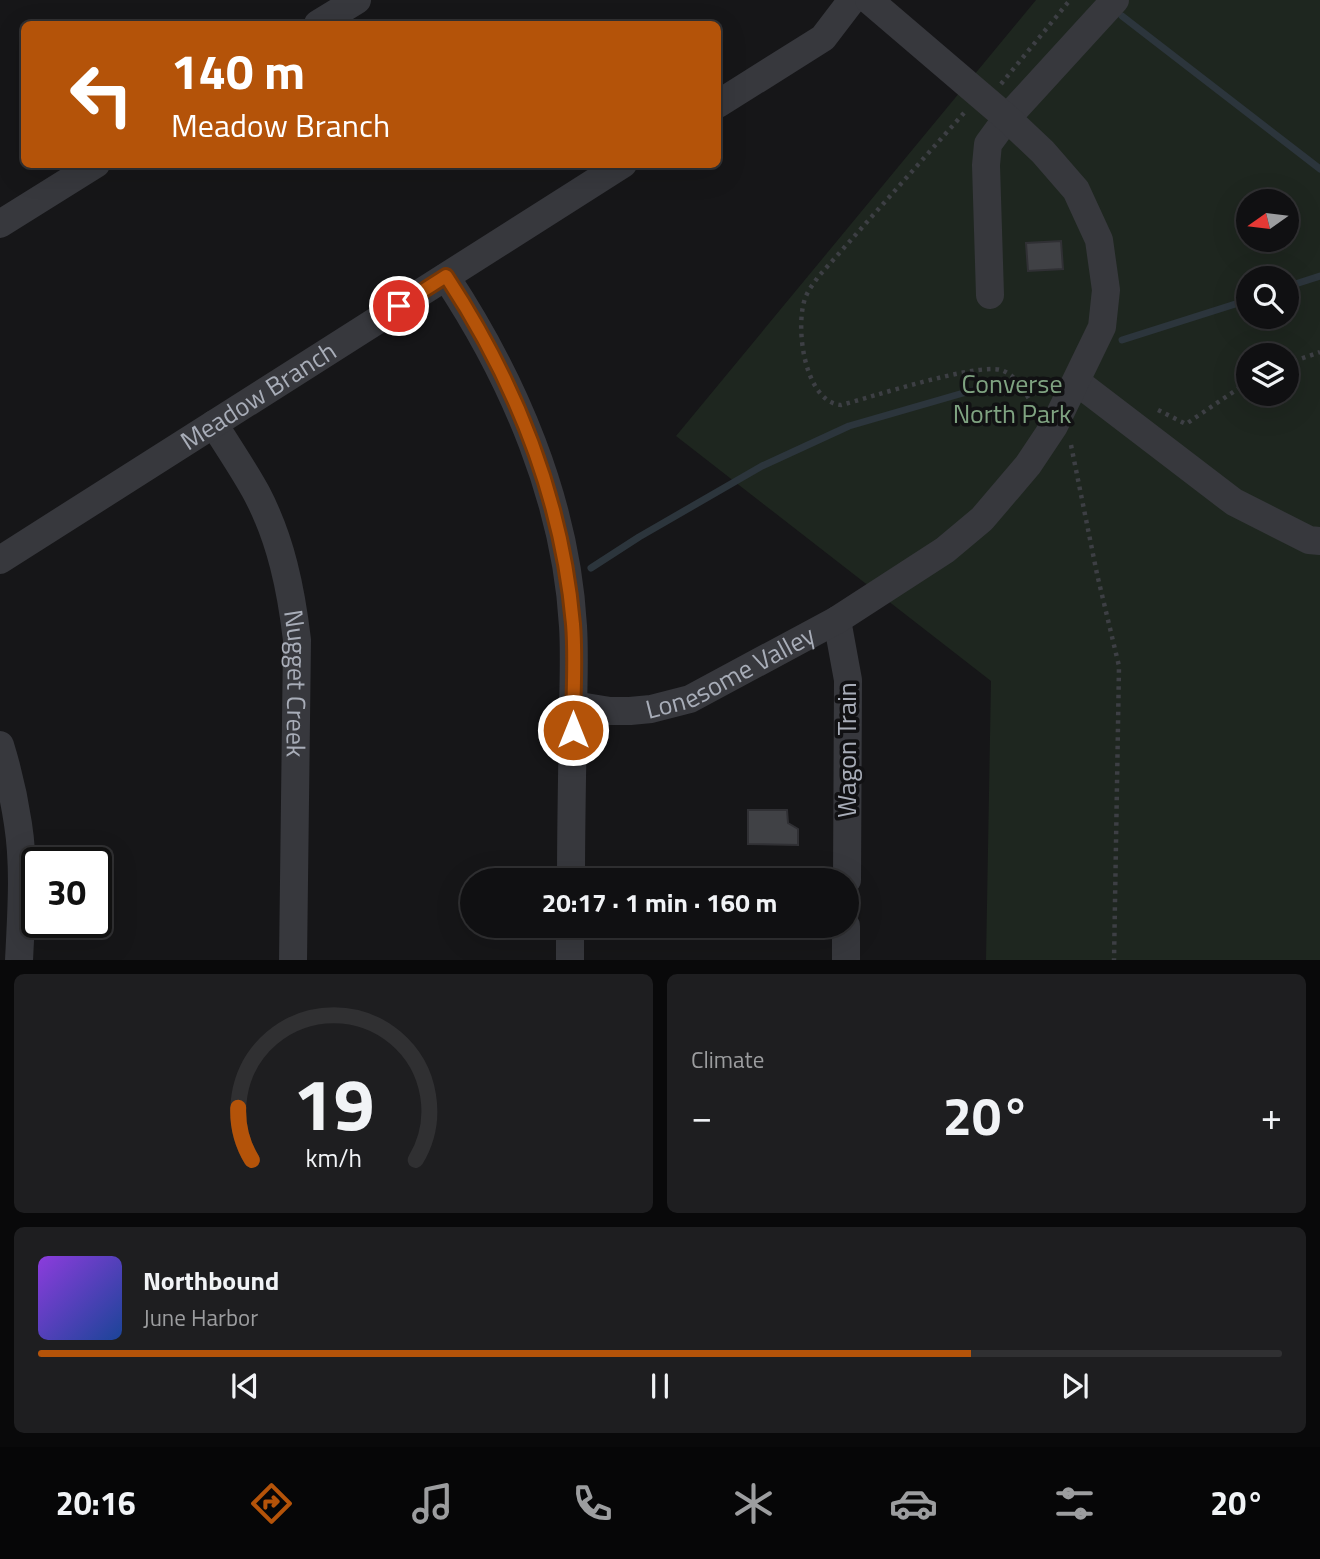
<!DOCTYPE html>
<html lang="en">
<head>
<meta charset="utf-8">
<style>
	body { margin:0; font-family:"Titillium Web",sans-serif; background:#1e1e20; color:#f1f3f6; height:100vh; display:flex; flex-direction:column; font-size:26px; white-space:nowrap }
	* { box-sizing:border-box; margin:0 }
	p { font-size:23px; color:#9c9d9f }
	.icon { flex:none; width:38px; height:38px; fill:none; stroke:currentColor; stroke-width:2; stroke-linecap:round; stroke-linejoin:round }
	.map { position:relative; height:960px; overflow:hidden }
	.sheet { display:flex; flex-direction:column; gap:14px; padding:14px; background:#09090a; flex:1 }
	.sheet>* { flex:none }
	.banner { position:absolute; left:21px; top:21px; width:700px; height:147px; border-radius:10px; box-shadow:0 7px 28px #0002,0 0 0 2px #303032; background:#b45309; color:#fff; overflow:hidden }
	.needle { width:46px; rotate:256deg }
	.tools { position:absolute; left:1236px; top:189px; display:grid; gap:14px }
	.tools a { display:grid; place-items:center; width:63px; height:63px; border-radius:50%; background:#101012; box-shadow:0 7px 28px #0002,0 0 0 2px #303032; font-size:35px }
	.speed { position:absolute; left:21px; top:847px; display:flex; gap:14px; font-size:35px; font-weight:700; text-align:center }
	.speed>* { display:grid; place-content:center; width:91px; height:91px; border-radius:50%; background:#101012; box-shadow:0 7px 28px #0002,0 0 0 2px #303032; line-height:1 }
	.speed .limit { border:4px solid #111; border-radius:10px; background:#fff; color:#111 }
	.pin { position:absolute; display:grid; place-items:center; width:60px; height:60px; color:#fff; margin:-30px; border:4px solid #fff; border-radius:50%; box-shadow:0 2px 7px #0007 }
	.me { position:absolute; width:77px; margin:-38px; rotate:0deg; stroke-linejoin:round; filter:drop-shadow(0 0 5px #0008) }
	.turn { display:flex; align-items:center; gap:24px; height:147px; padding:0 35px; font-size:32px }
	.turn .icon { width:91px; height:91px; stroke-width:2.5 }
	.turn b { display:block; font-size:49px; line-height:60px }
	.big { font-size:52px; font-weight:700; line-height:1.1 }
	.sheet .card { flex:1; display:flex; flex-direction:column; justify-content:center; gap:10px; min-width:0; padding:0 24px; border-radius:10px; background:#1e1e20 }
	.sheet .dial { align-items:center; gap:0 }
	.dial svg { height:182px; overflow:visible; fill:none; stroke:#303032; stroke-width:7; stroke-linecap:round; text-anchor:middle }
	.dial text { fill:#f1f3f6; stroke:none }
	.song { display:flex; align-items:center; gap:21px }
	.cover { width:84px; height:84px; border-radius:10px; background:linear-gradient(135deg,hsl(270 70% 55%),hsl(220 70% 35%)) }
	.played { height:7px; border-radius:4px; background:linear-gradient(90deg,#b45309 75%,#303032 75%) }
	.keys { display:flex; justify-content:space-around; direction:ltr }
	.heat { display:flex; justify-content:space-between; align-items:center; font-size:38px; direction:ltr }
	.sheet .tiles { flex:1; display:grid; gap:14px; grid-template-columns:1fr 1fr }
	.card:last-child { grid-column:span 2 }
	.trip { position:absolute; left:460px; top:868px; width:399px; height:70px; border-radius:35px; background:#101012; box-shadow:0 7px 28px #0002,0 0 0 2px #303032; font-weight:700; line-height:70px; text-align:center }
	.tabs { display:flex; height:112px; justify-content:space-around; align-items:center; background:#060607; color:#9c9d9f }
	.tabs .icon { width:49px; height:49px }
	.tabs .selected { color:#b45309 }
	.tabs b { font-size:32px; color:#f1f3f6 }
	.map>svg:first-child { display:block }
</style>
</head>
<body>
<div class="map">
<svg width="1320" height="961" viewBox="0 0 1320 961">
	<rect width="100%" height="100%" fill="#161618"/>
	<path fill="#1e261f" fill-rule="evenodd" d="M1036 0H1320V960H986L991 681 676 436ZM1248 201H1286V240H1248ZM1248 278H1286V317H1248ZM1248 355H1286V394H1248Z"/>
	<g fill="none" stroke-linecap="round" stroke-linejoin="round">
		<g stroke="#2c353c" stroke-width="7">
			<polyline points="1122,16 1320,169"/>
			<polyline points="1286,287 1320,276"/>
			<polyline points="1122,340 1248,300"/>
			<polyline points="591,568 639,537 762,466 849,426 991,385"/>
		</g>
	</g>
	<g fill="#404145" stroke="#303034" stroke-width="2">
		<polygon points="1061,241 1063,269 1028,271 1026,243"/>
		<polygon points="748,810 787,810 788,823 798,829 798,845 748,844"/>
	</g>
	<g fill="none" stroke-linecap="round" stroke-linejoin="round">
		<g stroke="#3d3f44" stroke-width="4.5" stroke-dasharray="3.5 5" stroke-linecap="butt">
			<polyline points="1001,84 1070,0"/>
			<path d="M964 113 818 277C814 283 809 289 806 296 794 324 804 402 841 405 872 397 975 363 1001 370 1019 376 1027 397 1036 411"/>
			<polyline points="1286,364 1320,352"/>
			<polyline points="1158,410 1186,424 1248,382"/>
			<polyline points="1071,445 1097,574 1119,666 1114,961"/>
		</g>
		<g stroke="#37383d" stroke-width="28">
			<polyline points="318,24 357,0"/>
			<polyline points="718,104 823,38 852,0"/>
			<polyline points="0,224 96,164"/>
			<path d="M446 277C514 380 566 501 573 626 575 657 573 690 573 721 572 774 571 827 571 880"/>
			<polyline points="990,295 986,165 988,144 1007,118 1115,0"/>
			<polyline points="1077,382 1234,502 1309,540 1320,541"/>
			<path id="s1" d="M214 424C228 447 244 470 257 494 281 540 291 589 297 640L293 961"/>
			<path id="s2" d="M0 560 623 164"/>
			<polyline points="837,620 848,680 847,880"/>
			<path id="s3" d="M573 705 610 711H630L651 709 690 699 837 620 945 550 982 519 1028 465 1054 426 1102 327 1106 290 1099 240 1076 190 1043 152 1007 118 869 0"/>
			<path d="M0 745C8 771 14 797 18 824 25 869 21 916 19 961"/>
			<polyline points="570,961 570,926"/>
			<polyline points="846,961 846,926"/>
		</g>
	</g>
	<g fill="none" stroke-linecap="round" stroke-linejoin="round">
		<g stroke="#753606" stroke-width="18">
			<path id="route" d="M399 306 446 276C515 381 562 498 573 624 576 659 573 695 573 730"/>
		</g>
		<use href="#route" stroke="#b45309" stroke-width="12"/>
	</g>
	<g text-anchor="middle" stroke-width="7" stroke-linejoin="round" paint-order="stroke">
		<g font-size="26" fill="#7fa381" stroke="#111113">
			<text x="1012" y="393">Converse<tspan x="1012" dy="30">North Park</tspan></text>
		</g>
		<g font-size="26" fill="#a8adb8" stroke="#111113">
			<text dy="9" stroke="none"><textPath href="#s2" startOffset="306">Meadow Branch</textPath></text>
			<text dy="9" stroke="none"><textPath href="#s3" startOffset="166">Lonesome Valley</textPath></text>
			<text dy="9" stroke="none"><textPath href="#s1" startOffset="278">Nugget Creek</textPath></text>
			<text transform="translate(847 750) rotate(-90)" y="9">Wagon Train</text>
		</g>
	</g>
</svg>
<div class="tools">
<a><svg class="needle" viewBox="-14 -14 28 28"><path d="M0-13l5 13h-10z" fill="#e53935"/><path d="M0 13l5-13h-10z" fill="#9c9d9f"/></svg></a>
<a><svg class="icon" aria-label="search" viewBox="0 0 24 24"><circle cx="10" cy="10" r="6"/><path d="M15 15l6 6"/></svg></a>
<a><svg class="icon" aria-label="layers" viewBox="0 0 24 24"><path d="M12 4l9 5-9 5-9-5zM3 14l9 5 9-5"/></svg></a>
</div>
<div class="speed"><div class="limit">30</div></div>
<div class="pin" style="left:399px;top:306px;background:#d93025"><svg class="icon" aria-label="arrive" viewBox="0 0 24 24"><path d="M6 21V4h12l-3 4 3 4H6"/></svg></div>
<svg class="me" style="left:573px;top:730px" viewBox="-20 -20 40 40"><circle r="17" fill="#b45309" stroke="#fff" stroke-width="3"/><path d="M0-11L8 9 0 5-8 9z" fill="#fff"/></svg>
<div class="trip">20:17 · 1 min · 160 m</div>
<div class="banner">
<div class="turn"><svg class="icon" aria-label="left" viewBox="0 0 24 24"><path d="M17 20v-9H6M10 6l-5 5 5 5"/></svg><div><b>140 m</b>Meadow Branch</div></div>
</div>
</div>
<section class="sheet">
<div class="tiles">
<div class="card dial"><svg viewBox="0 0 100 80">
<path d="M14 69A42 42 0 1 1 86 69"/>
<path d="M14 69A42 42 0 0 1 8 46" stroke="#b45309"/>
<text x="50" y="56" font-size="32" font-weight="700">19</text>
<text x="50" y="72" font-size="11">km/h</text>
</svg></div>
<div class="card"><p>Climate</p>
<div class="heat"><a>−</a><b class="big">20°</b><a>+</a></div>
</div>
<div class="card">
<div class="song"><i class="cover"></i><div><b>Northbound</b><p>June Harbor</p></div></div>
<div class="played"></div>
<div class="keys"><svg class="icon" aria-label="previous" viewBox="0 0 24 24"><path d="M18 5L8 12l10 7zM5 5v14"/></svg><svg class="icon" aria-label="pause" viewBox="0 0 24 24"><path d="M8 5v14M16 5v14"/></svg><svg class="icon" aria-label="next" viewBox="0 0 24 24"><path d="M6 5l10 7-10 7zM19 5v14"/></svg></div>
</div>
</div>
</section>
<nav class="tabs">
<b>20:16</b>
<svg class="icon selected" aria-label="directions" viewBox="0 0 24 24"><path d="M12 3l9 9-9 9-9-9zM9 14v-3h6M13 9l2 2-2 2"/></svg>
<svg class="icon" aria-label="music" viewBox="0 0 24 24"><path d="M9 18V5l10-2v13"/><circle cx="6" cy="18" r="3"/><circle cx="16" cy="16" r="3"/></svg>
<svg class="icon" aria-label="phone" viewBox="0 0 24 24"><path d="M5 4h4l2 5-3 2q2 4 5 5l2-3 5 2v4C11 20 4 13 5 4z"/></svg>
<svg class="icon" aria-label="climate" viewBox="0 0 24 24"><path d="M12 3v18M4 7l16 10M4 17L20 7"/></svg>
<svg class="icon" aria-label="car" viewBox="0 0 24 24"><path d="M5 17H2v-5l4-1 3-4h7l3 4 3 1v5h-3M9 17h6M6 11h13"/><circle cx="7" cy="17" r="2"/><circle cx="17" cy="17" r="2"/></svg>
<svg class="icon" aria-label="filters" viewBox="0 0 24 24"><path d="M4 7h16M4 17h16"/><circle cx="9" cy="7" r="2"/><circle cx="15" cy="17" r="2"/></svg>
<b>20°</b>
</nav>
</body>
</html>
